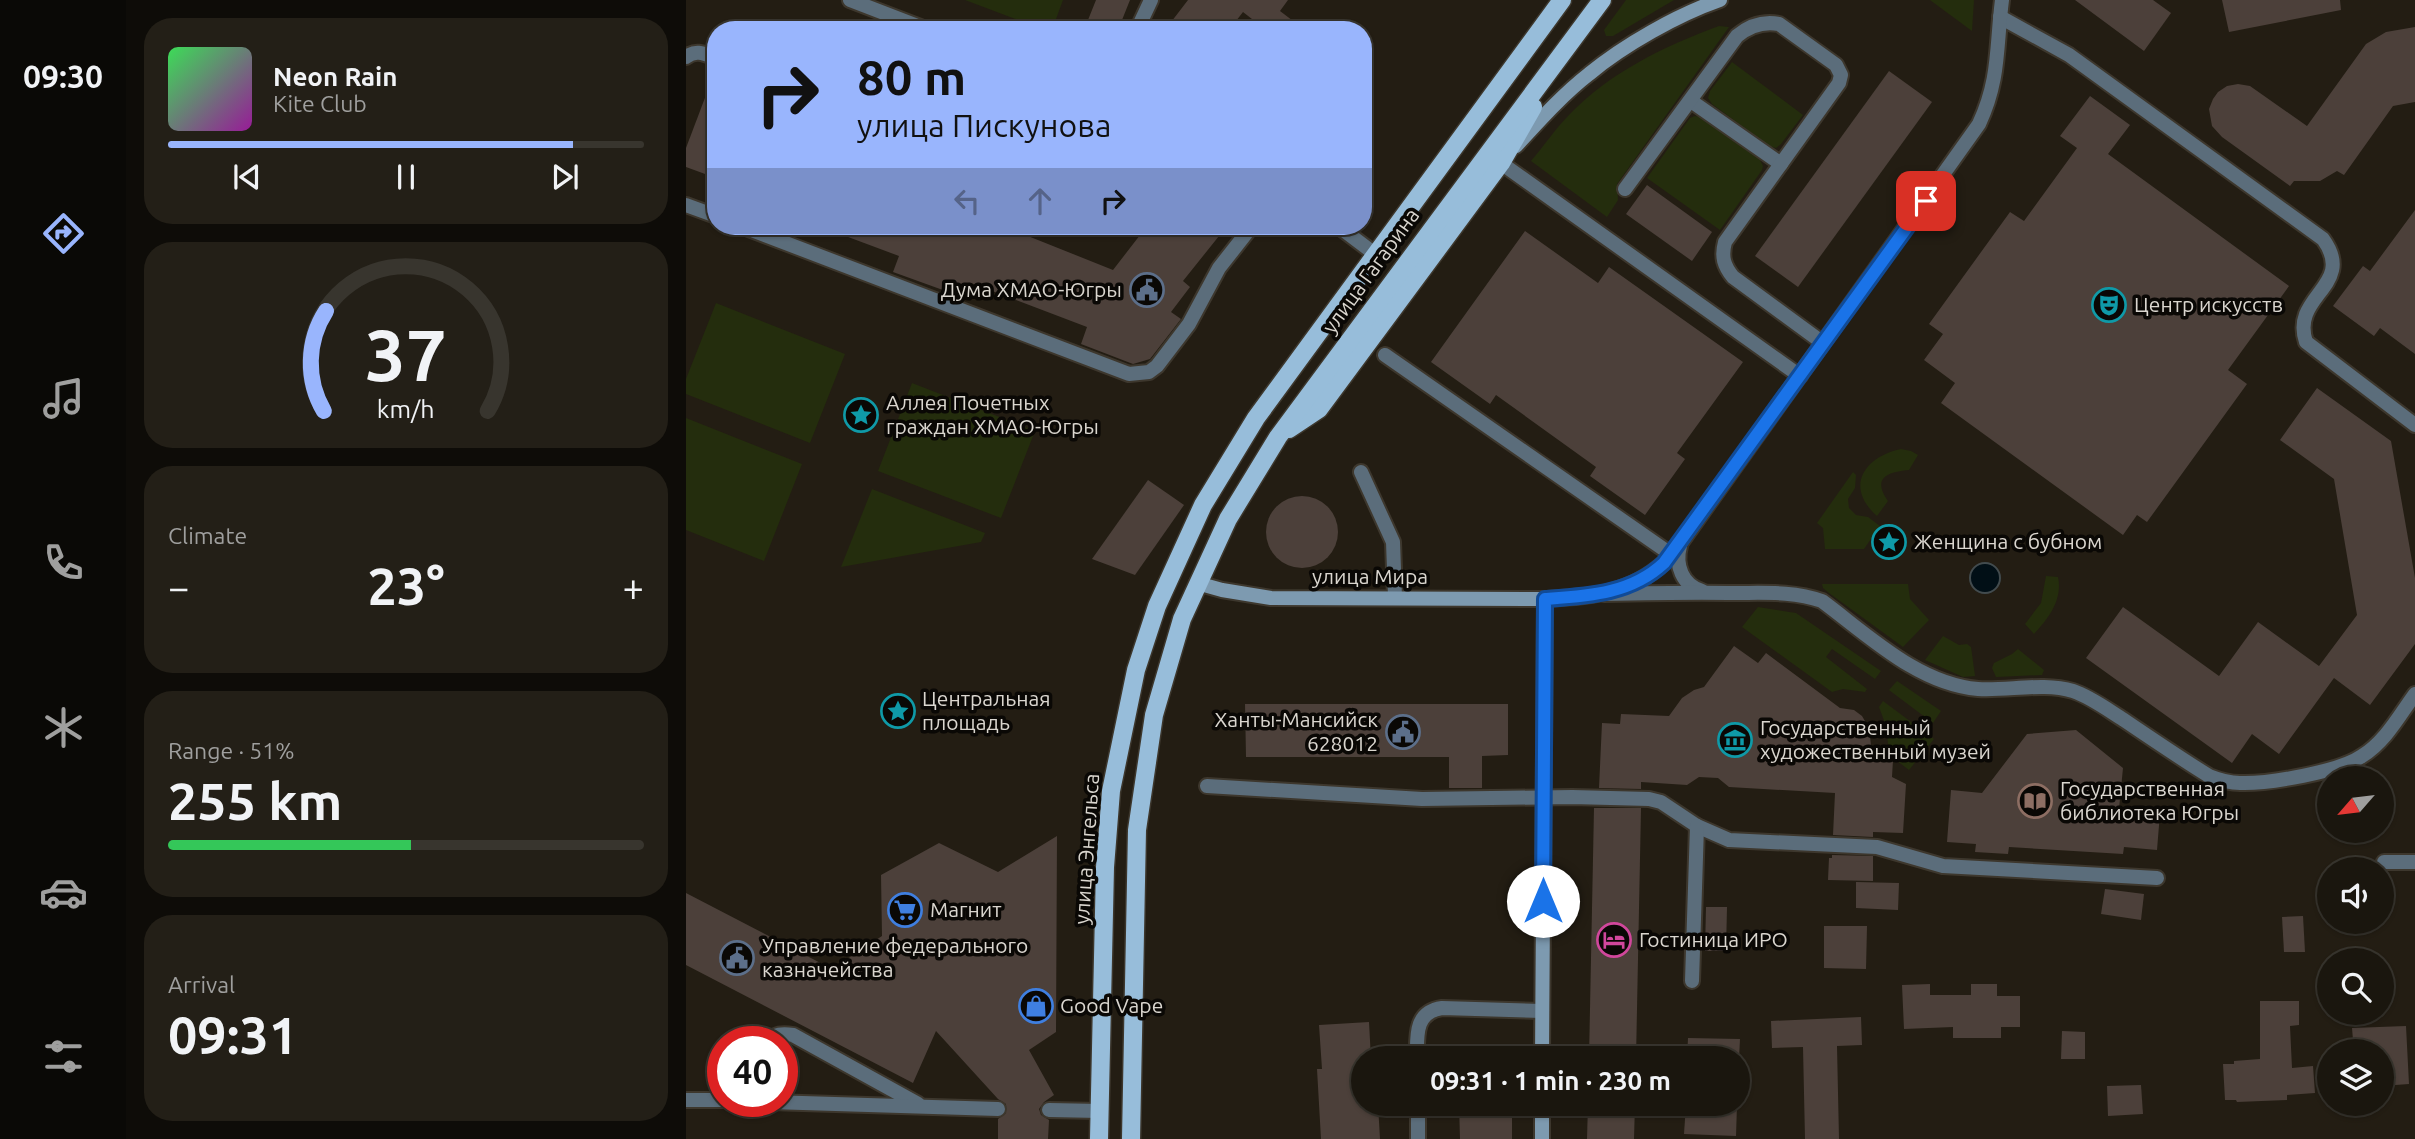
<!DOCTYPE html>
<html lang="en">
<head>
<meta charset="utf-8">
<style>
	body { margin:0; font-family:Ubuntu,sans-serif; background:#231f17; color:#f1f3f6; height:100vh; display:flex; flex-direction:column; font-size:26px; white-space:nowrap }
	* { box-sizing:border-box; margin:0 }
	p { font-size:23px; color:#9f9f9e }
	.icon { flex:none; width:38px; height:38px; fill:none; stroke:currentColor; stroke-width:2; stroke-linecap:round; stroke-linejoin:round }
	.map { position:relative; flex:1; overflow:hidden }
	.details { display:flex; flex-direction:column; gap:18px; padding:18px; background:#0e0c08; width:560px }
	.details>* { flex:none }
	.hud { position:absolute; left:21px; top:21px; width:665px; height:214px; border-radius:28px; box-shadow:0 2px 5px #0004,0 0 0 2px #38352e; background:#99b5fd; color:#111; overflow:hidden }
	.needle { width:46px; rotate:242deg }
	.buttons { position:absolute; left:1631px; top:766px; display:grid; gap:14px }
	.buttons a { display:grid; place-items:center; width:77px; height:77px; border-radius:50%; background:#1a160e; box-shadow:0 2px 5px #0004,0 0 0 2px #38352e; font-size:35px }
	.speed { position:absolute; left:21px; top:1026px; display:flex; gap:14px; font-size:35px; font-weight:700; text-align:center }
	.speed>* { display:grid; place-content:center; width:91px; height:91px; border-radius:50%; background:#1a160e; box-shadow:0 2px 5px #0004,0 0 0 2px #38352e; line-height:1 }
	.speed .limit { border:10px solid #d22; background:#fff; color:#111 }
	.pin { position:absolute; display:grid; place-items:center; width:60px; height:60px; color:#fff; margin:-30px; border-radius:14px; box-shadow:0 4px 10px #0006 }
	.me { position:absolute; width:77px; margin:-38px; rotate:0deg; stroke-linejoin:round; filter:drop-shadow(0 0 5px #0008) }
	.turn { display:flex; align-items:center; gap:24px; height:147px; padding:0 35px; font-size:32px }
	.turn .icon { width:91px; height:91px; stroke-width:2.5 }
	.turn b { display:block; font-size:49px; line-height:60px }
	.lanes { display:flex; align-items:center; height:66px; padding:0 35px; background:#0003; justify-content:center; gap:35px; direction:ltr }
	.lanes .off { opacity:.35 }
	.big { font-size:52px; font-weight:700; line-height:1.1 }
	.details .card { flex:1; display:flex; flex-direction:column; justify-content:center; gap:10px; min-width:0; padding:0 24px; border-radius:28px; background:#231f17 }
	.details .dial { align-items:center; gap:0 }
	.dial svg { height:182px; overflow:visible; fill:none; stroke:#38352e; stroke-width:7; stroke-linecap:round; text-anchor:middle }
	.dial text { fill:#f1f3f6; stroke:none }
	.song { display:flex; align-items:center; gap:21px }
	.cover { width:84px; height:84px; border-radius:10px; background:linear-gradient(135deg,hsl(130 70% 55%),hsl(300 70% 35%)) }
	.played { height:7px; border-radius:4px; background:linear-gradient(90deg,#99b5fd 85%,#38352e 85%) }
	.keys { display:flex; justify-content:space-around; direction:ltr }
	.heat { display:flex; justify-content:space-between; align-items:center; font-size:38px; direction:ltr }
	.charge { height:10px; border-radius:5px; background:linear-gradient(90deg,#34c759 51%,#38352e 0) }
	.trip { position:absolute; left:665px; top:1046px; width:399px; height:70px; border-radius:35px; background:#1a160e; box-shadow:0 2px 5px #0004,0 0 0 2px #38352e; font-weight:700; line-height:70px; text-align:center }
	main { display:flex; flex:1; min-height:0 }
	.tab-bar { display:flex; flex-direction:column; width:126px; justify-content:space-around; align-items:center; background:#0a0906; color:#9f9f9e }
	.tab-bar .icon { width:49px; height:49px }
	.tab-bar .selected { color:#99b5fd }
	.tab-bar b { font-size:32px; color:#f1f3f6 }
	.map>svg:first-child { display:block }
</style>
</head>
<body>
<main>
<nav class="tab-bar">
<b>09:30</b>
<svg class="icon selected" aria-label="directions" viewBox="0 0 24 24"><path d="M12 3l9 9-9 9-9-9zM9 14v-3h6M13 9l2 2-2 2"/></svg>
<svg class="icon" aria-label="music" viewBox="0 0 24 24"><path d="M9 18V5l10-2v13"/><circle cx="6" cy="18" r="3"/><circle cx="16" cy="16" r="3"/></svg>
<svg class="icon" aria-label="phone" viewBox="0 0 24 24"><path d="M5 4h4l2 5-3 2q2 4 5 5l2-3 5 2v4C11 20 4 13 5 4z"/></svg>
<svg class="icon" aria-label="climate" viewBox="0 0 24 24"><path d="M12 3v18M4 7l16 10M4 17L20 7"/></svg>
<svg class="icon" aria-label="car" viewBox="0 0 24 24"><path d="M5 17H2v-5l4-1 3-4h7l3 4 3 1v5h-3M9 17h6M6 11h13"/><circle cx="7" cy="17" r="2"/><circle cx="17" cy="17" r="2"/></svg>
<svg class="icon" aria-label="filters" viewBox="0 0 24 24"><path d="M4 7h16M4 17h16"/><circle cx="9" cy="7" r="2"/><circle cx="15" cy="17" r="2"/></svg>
</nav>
<section class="details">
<div class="card">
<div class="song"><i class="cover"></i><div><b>Neon Rain</b><p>Kite Club</p></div></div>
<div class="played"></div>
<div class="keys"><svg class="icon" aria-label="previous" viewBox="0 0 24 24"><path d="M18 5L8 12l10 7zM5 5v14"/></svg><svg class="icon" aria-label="pause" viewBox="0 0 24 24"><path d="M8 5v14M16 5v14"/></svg><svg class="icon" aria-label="next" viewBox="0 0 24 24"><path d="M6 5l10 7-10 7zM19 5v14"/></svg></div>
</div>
<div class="card dial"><svg viewBox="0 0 100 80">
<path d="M14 69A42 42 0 1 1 86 69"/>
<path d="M14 69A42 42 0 0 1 15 25" stroke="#99b5fd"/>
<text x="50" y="56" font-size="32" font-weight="700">37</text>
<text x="50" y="72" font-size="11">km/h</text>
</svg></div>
<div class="card"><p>Climate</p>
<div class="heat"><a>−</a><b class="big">23°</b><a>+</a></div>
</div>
<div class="card"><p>Range · 51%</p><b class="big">255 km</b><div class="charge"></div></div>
<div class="card"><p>Arrival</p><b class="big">09:31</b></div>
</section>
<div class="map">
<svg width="1729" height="1139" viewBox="0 0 1729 1139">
	<rect width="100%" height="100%" fill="#231d13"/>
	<g fill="#242d0d">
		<polygon points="279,0 377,0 366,30 359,30"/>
		<polygon points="940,0 988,0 927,36 920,36 918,30"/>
		<polygon points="1244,0 1288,0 1286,31"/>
		<path d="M1033 26 1043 27 931 184 932 200 921 217 845 161C858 146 869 129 883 115 924 72 979 46 1033 26Z"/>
		<polygon points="1046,62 1117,115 1095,144 1090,148 1083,146 1026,104 1022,98 1024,91"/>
		<polygon points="1009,116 1014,117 1074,160 1077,166 1076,170 1034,230 961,178 1004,118"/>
		<polygon points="30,303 159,354 124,443 0,394 0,379"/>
		<polygon points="226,383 349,431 315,518 192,471"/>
		<polygon points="0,418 116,464 78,561 0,530"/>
		<path d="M1215 449 1225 451 1232 455 1223 470C1203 472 1185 477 1202 501L1191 516C1158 487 1178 457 1215 449Z"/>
		<polygon points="1167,472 1170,475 1169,488 1162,499 1163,508 1170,515 1182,517 1194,526 1178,549 1139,549 1137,528 1131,523"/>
		<polygon points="186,489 299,533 295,542 155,567"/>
		<path d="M1360 576 1372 577C1377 600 1362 619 1348 634L1339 624 1355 603Z"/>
		<polygon points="1136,584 1222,584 1224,599 1243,620 1217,647 1143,593 1137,588"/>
		<polygon points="1072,607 1110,613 1195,671 1189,679 1146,649 1140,657 1181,689 1179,692 1157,689 1146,692 1056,627"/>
		<polygon points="1257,636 1273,645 1281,644 1285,647 1289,676 1277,677 1239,660"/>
		<polygon points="1332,649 1358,670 1356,675 1310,677 1306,668 1308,663 1326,654"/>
		<polygon points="1211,681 1255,711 1247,723 1203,690"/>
		<polygon points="1197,701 1248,739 1223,770 1206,757 1208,750 1202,744 1200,726 1193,707"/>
	</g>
	<circle fill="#010f16" stroke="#424b4e" stroke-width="2" cx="1299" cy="578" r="15"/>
	<g fill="#4c403a">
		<polygon points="410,0 444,0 432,30 398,30"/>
		<polygon points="502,0 602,0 594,11 619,30 580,30 557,12 543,30 479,30"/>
		<polygon points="1389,0 1467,0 1485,13 1458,51"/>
		<polygon points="1536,0 1654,0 1655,10 1543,32"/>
		<polygon points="1729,27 1729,102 1707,106 1658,175 1651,171 1634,181 1608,181 1604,186 1536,137 1526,126 1523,109 1527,99 1532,92 1541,86 1552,84 1564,86 1621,126 1680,44 1700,32"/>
		<polygon points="1203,71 1246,102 1112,287 1069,256"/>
		<polygon points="28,74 30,75 30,178 0,167 0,148"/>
		<polygon points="1404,96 1444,125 1422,154 1603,286 1542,370 1561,384 1461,522 1451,515 1437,535 1255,403 1269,383 1238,360 1257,334 1243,324 1324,212 1338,221 1391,148 1374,136"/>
		<polygon points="961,185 1026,232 1006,261 940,214"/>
		<polygon points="1729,210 1729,354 1694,328 1688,336 1647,306 1677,266 1684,271"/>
		<polygon points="139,226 317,226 427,270 461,226 541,226 497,281 504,287 485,312 495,319 464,359 447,364 395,344 401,327 285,283 279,298 207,272 213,256 138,228"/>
		<polygon points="839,231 912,283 923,267 1057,362 991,453 999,459 959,515 904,476 910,467 810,395 804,404 745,362"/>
		<polygon points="1631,388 1705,441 1729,578 1729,644 1684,705 1648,678 1593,754 1566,734 1546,763 1400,658 1437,607 1533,676 1572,622 1633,666 1671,615 1648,479 1594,440"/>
		<polygon points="462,480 498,505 449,575 406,559"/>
		<circle cx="616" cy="532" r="36"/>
		<polygon points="1048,646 1072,663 1080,653 1154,708 1168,710 1176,716 1183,728 1185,745 1207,760 1206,777 1220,784 1217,833 1187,832 1187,837 1147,835 1149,793 1043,787 1032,778 1013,777 1001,785 955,782 955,789 913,788 916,723 934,724 935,714 983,716 996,698 1008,690 1018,687"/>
		<polygon points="559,704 822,704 822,755 796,756 796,788 763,788 763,757 560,757"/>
		<polygon points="1390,730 1437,768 1433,809 1474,813 1471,850 1438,847 1437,854 1323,847 1322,854 1289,852 1290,844 1261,842 1265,790 1296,793 1341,734"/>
		<polygon points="908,808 955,808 950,1059 903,1059"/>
		<polygon points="371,836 370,1032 343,1050 368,1095 358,1102 353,1109 355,1115 363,1120 362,1139 312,1139 312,1119 320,1113 320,1104 312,1099 250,1031 227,1083 0,965 0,893 146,969 196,936 195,875 253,843 312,872"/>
		<polygon points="1146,855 1187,856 1187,881 1142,880 1143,858 1146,858"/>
		<polygon points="1170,882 1213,883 1212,910 1170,908"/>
		<polygon points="1419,889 1458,894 1455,920 1415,914"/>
		<polygon points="1020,907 1041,907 1040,951 1019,951"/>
		<polygon points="1617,916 1619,952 1598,952 1596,917"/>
		<polygon points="1138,926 1181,926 1180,969 1138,968"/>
		<polygon points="1244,984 1244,995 1285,995 1285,984 1311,984 1311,996 1334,996 1334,1027 1315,1027 1315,1038 1267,1038 1267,1027 1218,1029 1216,985"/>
		<polygon points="1574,1001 1613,1001 1613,1025 1604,1026 1606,1068 1627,1066 1629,1093 1601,1095 1601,1100 1551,1102 1550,1100 1539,1100 1537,1064 1548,1064 1548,1061 1574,1059"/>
		<polygon points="1175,1017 1176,1045 1151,1046 1153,1139 1119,1139 1117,1047 1086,1048 1085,1021"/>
		<polygon points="683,1022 685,1059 677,1059 677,1104 692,1104 694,1139 635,1139 631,1069 636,1069 633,1025"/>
		<polygon points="1720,1026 1723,1084 1696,1086 1696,1052 1668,1052 1666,1028"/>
		<polygon points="1376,1031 1399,1032 1399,1059 1375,1059"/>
		<polygon points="1002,1038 1054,1039 1053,1059 1001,1059"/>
		<polygon points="1455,1085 1457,1114 1422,1116 1421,1086"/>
		<polygon points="773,1104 826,1104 826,1139 774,1139"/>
		<polygon points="902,1104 949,1104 948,1139 901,1139"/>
		<polygon points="1000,1104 1051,1104 1050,1136 998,1134"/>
	</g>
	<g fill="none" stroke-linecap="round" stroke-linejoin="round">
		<g stroke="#3d372d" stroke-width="18">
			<g id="lane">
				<polyline points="164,0 242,30"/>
				<path d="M1314 17 1383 55 1637 239C1671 286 1604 295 1620 342L1729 425"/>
				<polyline points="451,30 465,0"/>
				<path d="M0 57C10 49 19 54 30 58"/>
				<polyline points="1005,101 1095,164"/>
				<polyline points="815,163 1114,376"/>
				<path d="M939 189 1051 36C1063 26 1077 21 1093 24L1150 65 1155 75 1153 83 1039 242C1035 257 1038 266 1047 277L1137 343"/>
				<polyline points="0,205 30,216"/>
				<polyline points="55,226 443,374 463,372 471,366 503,324 533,268 566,226"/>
				<polyline points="652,226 689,254"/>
				<polyline points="699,355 986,555"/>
				<polyline points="675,472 707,542 709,597"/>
				<polyline points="521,786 736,799 886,797 963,799 975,802 1011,826 1043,840 1191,847 1257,866 1471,878"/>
				<polyline points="1698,862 1729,862"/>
				<polyline points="1006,981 1011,826"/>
				<path d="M82 1041C90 1034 96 1033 107 1035L232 1104"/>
				<path d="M731 1059C731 1037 728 1012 756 1008L856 1011"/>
				<polyline points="0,1100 37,1100"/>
				<polyline points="54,1101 312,1109"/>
				<polyline points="732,1104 732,1139"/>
				<polyline points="363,1110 414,1111"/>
			</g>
		</g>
		<g stroke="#3d372d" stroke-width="18">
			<g id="street">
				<path d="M994 546C989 565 996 585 1016 591"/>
				<path d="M918 594C962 593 1006 592 1050 593 1079 593 1108 591 1136 601 1182 635 1232 684 1292 689 1322 691 1358 682 1387 691 1405 697 1422 710 1438 720 1466 739 1494 758 1523 776 1533 780 1543 783 1554 783 1582 784 1653 772 1676 756 1699 742 1713 716 1729 694"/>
				<path d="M859 599C909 596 949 594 986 555L1293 124C1314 79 1310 47 1316 0"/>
			</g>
		</g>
		<g stroke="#3d372d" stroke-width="18">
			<g id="secondary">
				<path d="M830 146C853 121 876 95 903 74 938 45 991 15 1034 0"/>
				<polyline points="511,583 536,590 585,598 859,599 856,1059"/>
				<polyline points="856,1139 856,1104"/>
			</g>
		</g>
		<g stroke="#3d372d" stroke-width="21">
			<g id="primary">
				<polyline points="603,429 633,409 815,163 847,107"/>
				<polyline points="413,1139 419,867 425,791 450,670 471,606 517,505 570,418 876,0"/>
				<polyline points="445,1139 451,830 468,715 496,619 542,519 592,437 916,0"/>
			</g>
		</g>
		<use href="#lane" stroke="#5b6d7b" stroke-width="14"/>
		<use href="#street" stroke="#5b6d7b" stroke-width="14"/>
		<use href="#secondary" stroke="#7d9ab0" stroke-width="14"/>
		<use href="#primary" stroke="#97bdda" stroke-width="18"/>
	</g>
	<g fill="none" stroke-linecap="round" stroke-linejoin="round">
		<g stroke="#114b97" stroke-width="18">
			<path id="route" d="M857 901 859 599C902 596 945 594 978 563L1240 201"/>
		</g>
		<use href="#route" stroke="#1a73e8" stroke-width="12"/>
	</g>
	<defs>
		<g id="civic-ring" transform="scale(1.75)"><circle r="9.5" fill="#0a0805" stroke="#5c6f8a" stroke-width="1.5"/><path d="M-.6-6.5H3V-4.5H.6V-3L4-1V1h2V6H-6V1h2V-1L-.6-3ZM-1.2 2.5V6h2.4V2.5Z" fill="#5c6f8a"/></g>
		<g id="theatre-ring" transform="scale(1.75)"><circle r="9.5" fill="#0a0805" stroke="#0f9aa8" stroke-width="1.5"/><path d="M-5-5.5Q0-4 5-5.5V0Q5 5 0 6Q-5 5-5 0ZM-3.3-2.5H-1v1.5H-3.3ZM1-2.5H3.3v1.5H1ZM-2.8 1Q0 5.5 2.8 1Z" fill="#0f9aa8"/></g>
		<g id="sight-ring" transform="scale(1.75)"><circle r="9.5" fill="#0a0805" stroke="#0f9aa8" stroke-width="1.5"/><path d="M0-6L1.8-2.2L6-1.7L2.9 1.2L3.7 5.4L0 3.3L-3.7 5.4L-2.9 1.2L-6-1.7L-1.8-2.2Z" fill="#0f9aa8"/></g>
		<g id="museum-ring" transform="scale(1.75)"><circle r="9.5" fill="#0a0805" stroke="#0f9aa8" stroke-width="1.5"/><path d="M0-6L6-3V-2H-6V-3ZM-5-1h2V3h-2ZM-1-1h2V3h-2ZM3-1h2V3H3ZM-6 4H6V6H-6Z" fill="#0f9aa8"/></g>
		<g id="library-ring" transform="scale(1.75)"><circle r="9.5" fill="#0a0805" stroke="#8d6e63" stroke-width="1.5"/><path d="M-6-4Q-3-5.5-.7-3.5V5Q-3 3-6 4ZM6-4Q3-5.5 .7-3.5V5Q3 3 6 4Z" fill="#8d6e63"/></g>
		<g id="supermarket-ring" transform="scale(1.75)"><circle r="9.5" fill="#0a0805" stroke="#3f7fe0" stroke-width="1.5"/><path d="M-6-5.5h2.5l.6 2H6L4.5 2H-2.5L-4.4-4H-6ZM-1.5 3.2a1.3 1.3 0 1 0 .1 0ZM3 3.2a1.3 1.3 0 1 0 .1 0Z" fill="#3f7fe0"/></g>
		<g id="hotel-ring" transform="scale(1.75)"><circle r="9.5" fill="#0a0805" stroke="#d1479c" stroke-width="1.5"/><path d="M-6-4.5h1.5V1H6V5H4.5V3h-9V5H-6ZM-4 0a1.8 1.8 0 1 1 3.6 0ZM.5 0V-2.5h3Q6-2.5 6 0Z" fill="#d1479c"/></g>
		<g id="shop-ring" transform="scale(1.75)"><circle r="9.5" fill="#0a0805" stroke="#3f7fe0" stroke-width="1.5"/><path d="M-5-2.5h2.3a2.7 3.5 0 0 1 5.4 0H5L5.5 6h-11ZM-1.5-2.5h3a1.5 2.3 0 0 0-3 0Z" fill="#3f7fe0"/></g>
	</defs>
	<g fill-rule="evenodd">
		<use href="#civic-ring" x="461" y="290"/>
		<use href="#theatre-ring" x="1423" y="305"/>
		<use href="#sight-ring" x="175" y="415"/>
		<use href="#sight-ring" x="1203" y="542"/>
		<use href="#sight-ring" x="212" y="711"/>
		<use href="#civic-ring" x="717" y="732"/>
		<use href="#museum-ring" x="1049" y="740"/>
		<use href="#library-ring" x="1349" y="801"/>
		<use href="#supermarket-ring" x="219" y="910"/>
		<use href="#hotel-ring" x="928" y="940"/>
		<use href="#civic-ring" x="51" y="958"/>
		<use href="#shop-ring" x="350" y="1006"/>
	</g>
	<g text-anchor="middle" stroke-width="7" stroke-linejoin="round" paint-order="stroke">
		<g font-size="21" fill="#dad6cf" stroke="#0a0805">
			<text transform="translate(685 271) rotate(-54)" y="7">улица Гагарина</text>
			<text x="684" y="584">улица Мира</text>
			<text transform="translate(401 849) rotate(-86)" y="7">улица Энгельса</text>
		</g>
		<g font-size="21" fill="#dad6cf" stroke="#0a0805" text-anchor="start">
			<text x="436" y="297" text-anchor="end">Дума ХМАО-Югры</text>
			<text x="1448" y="312">Центр искусств</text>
			<text x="200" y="410">Аллея Почетных<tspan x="200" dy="24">граждан ХМАО-Югры</tspan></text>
			<text x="1228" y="549">Женщина с бубном</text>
			<text x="236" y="706">Центральная<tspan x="236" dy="24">площадь</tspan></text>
			<text x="692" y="727" text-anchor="end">Ханты-Мансийск<tspan x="692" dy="24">628012</tspan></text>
			<text x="1074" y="735">Государственный<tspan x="1074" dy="24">художественный музей</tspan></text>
			<text x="1374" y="796">Государственная<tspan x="1374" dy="24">библиотека Югры</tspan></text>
			<text x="244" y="917">Магнит</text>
			<text x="953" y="947">Гостиница ИРО</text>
			<text x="76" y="953">Управление федерального<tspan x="76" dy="24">казначейства</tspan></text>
			<text x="374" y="1013">Good Vape</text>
		</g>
	</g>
</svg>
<div class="buttons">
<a><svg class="needle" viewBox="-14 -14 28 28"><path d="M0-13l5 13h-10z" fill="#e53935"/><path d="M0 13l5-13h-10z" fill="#9f9f9e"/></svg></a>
<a><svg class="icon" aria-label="sound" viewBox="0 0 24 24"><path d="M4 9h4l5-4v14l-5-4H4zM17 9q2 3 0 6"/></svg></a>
<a><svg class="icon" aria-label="search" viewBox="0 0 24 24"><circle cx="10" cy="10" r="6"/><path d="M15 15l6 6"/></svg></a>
<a><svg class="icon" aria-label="layers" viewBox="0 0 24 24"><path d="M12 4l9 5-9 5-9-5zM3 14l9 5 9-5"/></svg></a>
</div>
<div class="speed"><div class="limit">40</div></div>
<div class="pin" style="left:1240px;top:201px;background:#d93025"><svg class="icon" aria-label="arrive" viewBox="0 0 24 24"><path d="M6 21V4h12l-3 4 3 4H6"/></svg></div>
<svg class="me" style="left:857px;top:901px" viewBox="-20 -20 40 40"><circle r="19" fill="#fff"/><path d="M0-13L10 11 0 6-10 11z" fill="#1a73e8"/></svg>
<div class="trip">09:31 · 1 min · 230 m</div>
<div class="hud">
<div class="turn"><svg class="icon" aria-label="right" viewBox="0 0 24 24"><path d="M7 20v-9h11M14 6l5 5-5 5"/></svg><div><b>80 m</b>улица Пискунова</div></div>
<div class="lanes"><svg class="icon off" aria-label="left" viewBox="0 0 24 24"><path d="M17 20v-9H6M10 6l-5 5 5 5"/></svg><svg class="icon off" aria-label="ahead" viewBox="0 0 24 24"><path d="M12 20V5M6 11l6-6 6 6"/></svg><svg class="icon" aria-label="right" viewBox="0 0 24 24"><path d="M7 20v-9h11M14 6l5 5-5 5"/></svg></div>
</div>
</div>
</main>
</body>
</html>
